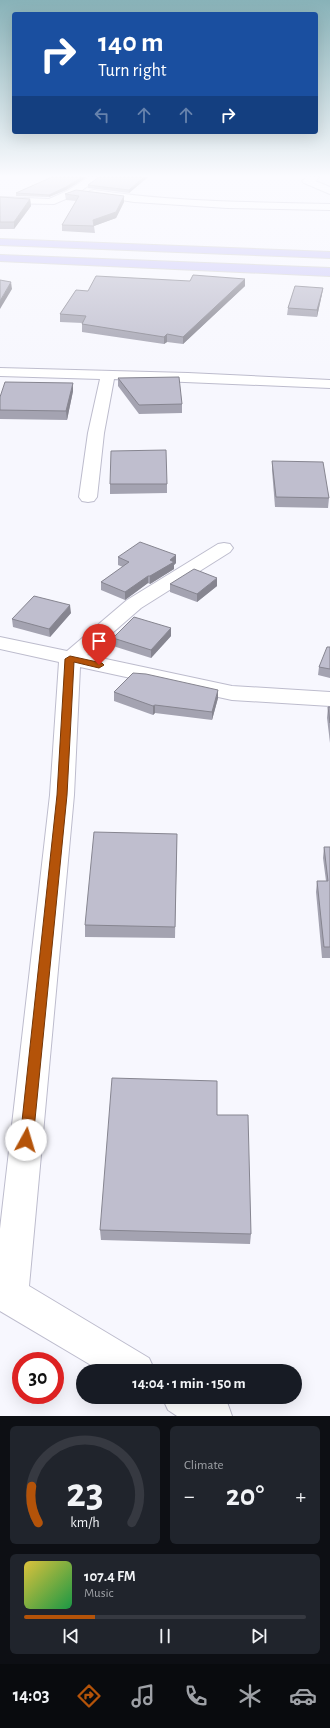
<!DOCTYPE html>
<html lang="en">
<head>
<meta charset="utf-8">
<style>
	body { margin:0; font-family:"Alegreya Sans",sans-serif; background:#20242c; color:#f1f3f6; height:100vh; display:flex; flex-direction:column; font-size:15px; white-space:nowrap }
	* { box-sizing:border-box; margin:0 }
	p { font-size:13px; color:#9ea1a6 }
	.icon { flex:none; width:22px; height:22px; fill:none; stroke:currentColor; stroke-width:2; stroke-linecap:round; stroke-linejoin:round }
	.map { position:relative; height:1416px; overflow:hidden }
	.drawer { display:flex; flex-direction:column; gap:10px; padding:10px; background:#0d0f14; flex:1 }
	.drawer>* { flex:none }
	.banner { position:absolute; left:12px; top:12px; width:306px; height:122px; border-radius:4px; box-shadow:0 4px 16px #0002; background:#1a4fa0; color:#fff; overflow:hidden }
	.speed { position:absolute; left:12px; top:1352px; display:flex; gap:8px; font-size:20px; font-weight:700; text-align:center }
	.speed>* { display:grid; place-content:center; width:52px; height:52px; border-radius:50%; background:#171b24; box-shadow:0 4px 16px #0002; line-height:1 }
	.speed .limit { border:6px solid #d22; background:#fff; color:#111 }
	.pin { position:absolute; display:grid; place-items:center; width:34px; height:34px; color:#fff; margin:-41px -17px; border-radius:50% 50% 50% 0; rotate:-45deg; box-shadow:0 0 4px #0007 }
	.pin .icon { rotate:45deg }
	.me { position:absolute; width:44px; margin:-22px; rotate:6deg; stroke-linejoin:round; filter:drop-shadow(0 0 3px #0008) }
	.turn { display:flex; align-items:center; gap:14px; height:84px; padding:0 20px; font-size:18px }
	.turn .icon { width:52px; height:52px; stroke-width:2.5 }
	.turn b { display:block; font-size:28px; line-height:34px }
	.lanes { display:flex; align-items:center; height:38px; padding:0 20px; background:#0003; justify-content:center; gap:20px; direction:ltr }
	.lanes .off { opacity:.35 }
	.big { font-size:30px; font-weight:700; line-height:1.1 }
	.drawer .tile { flex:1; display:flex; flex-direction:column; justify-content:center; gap:6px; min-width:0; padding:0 14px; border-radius:6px; background:#20242c }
	.drawer .dial { align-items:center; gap:0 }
	.dial svg { height:104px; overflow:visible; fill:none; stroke:#363941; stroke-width:7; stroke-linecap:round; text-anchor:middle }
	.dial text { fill:#f1f3f6; stroke:none }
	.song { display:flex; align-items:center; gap:12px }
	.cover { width:48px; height:48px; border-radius:6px; background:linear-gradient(135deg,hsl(50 70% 55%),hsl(140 70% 35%)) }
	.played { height:4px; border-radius:2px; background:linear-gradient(90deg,#b45309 25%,#363941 25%) }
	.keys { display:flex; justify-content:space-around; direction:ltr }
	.heat { display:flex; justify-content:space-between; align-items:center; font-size:22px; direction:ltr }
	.drawer .tiles { flex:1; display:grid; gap:10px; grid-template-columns:1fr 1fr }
	.tile:last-child { grid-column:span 2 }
	.trip { position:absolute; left:76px; top:1364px; width:226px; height:40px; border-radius:20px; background:#171b24; box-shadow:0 4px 16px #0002; font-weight:700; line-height:40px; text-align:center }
	.tab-bar { display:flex; height:64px; justify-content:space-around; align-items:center; background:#090b0e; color:#9ea1a6 }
	.tab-bar .icon { width:28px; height:28px }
	.tab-bar .selected { color:#b45309 }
	.tab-bar b { font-size:18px; color:#f1f3f6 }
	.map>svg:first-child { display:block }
</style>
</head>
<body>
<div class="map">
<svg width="330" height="1416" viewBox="0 0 330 1416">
	<rect width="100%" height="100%" fill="#f7f7fe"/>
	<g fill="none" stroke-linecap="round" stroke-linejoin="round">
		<g stroke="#bdbccd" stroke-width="2">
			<g id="minor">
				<polygon points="89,177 101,177 75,195 54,204 0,203 0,197 49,199 67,191"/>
				<polygon points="307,177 319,177 315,181 330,187 330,194 304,183 302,181"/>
				<path d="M94 190C172 202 251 202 330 204V210L227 208 134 202 90 195 89 193 90 191Z"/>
				<polygon points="0,368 188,373 330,380 330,388 114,379 104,433 97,497 94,501 88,502 82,501 79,497 88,433 100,379 0,376"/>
				<polygon points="224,543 230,544 233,548 230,552 141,608 87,655 232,686 330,692 330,706 232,700 80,667 74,795 29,1286 149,1358 155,1371 101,1371 0,1311 0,1229 50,795 59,662 0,649 0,637 67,651 127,600 218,544"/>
				<polygon points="162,1397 217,1397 227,1402 232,1416 177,1416 168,1410"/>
			</g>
		</g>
		<g stroke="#d3d3d4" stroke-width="2">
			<g id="major">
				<polygon points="0,239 330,252 330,258 0,245"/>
				<polygon points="0,255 330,268 330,276 0,261"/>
			</g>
		</g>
		<use href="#minor" fill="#fff" fill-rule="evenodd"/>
		<use href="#major" fill="#cecbf8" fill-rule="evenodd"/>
	</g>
	<g fill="#a4a3b1">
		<polygon points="52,177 87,177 66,190 49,197 16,196 16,193"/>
		<polygon points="99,177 148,177 129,193 88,188 88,185"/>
		<polygon points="65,194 124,202 116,218 94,226 95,233 62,231 62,225 76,201 66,200"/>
		<polygon points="0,197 30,199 31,206 14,229 0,229"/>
		<polygon points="245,279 245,286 183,344 167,342 164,344 82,332 82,324 83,323 60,322 60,314 88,291 190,281"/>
		<polygon points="323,288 322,294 317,317 287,315 288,308"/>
		<polygon points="118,378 182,404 182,413 139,414 118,386"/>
		<polygon points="73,391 67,420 0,419 0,397"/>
		<polygon points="272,461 329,498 328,508 275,507 272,470"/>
		<polygon points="110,484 167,484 167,493 110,494"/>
		<polygon points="176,555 176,563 174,565 174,569 150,584 148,583 125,600 101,590 101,582 123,567 118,565 118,557"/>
		<polygon points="170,584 217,586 197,602 170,592"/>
		<polygon points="71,613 50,637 13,627 12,619"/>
		<polygon points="171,628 171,636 151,658 113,646 113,638"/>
		<polygon points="330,647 330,678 318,675 319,667"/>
		<polygon points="218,690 218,698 212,720 155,713 153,715 114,701 114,692"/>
		<polygon points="328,707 330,707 330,743 327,718"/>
		<polygon points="177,834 175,938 85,937 85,925"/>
		<polygon points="324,847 330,847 330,958 322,958 316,892 317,881 326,881 323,858"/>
		<polygon points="217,1115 251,1234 250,1244 101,1240 100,1230"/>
	</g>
	<g fill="#868590">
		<polygon points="82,177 87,177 66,190 49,197 49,195"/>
		<polygon points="144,177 148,177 129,193 129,190"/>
		<polygon points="124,196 124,202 116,218 94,226 93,220"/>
		<polygon points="30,199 31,206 14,229 14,222"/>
		<polygon points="245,279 245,286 183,344 183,337"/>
		<polygon points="11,282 12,289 0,309 0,301"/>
		<polygon points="323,288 322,294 317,317 317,310"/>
		<polygon points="167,334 167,342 164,344 164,337"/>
		<polygon points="73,383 73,391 67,420 66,411"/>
		<polygon points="176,555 176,563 174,565 174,569 150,584 150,576"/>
		<polygon points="148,576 148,583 125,600 125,592"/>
		<polygon points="217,578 217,586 197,602 197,594"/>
		<polygon points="70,605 71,613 50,637 49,629"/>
		<polygon points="171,628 171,636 151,658 151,650"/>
		<polygon points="218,690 218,698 212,720 212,712"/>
		<polygon points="155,705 155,713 153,715 153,706"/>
	</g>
	<g fill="#bfbece" stroke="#868590">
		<polygon points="52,177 82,177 66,187 49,195 16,193"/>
		<polygon points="99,177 144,177 129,190 88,185"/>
		<polygon points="76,190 124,196 116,212 93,220 94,226 62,225 79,196 65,194"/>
		<polygon points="0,197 30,199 14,222 0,222"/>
		<polygon points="193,275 245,279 183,337 167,334 164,337 82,324 86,316 60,314 76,290 88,291 96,276 190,281"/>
		<polygon points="0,280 11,282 0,301"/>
		<polygon points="295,286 323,288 317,310 288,308"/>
		<polygon points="179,377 182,404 139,405 118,378"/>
		<polygon points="5,382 73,383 66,411 0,410 0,397"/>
		<polygon points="166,450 167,484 110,484 111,451"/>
		<polygon points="272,461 323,462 329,498 276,497"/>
		<polygon points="140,542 176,555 170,560 174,562 150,576 148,576 125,592 101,582 129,562 118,557"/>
		<polygon points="194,569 217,578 197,594 170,584"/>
		<polygon points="34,596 70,605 49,629 12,619"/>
		<polygon points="134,617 171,628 151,650 113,638"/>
		<polygon points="327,647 330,647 330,669 319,667"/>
		<polygon points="133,673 146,674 218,690 212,712 155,705 153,706 114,692"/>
		<polygon points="328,707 330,707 330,723"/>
		<polygon points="94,832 177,834 175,927 85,925"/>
		<polygon points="324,847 330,847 330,947 324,947 317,881 328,881"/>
		<polygon points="112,1078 217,1081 217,1115 248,1115 251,1234 100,1230"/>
	</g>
	<linearGradient id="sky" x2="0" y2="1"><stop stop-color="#88b2b8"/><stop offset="0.47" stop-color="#fbfbff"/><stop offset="1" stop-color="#fbfbff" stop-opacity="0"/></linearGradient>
	<rect width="330" height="375" fill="url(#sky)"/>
	<polygon fill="#b45309" stroke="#753606" points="70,656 102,663 104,665 99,668 74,662 67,795 33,1140 31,1144 26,1146 22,1144 20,1140 57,795 65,659"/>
</svg>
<div class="speed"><div class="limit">30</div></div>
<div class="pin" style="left:99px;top:665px;background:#d93025"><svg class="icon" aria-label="arrive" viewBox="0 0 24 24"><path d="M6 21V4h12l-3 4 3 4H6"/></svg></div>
<svg class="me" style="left:26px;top:1140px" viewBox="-20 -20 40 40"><circle r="19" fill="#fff"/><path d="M0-13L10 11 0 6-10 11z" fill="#b45309"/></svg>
<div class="trip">14:04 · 1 min · 150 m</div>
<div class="banner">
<div class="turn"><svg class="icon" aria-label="right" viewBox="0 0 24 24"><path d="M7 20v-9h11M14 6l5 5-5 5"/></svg><div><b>140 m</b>Turn right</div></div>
<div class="lanes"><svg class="icon off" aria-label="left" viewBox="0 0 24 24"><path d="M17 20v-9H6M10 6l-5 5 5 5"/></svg><svg class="icon off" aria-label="ahead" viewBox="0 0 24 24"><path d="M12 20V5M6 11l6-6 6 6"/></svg><svg class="icon off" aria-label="ahead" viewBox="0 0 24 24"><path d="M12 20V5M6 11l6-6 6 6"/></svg><svg class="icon" aria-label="right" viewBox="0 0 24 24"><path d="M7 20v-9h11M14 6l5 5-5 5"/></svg></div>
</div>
</div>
<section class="drawer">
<div class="tiles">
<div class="tile dial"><svg viewBox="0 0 100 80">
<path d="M14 69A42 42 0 1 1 86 69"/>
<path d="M14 69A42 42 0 0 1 9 41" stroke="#b45309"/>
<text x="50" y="56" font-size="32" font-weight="700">23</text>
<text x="50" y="72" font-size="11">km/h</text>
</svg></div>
<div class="tile"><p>Climate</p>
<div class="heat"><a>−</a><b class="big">20°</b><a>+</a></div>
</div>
<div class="tile">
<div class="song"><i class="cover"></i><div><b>107.4 FM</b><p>Music</p></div></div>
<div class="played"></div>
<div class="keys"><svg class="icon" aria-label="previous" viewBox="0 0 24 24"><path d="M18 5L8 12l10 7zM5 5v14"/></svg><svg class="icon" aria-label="pause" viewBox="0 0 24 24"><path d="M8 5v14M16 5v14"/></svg><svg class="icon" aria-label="next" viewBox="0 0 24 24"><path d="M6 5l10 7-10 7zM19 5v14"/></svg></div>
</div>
</div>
</section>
<nav class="tab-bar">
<b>14:03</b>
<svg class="icon selected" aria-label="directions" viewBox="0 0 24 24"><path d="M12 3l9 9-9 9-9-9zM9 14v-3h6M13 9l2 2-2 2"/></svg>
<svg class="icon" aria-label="music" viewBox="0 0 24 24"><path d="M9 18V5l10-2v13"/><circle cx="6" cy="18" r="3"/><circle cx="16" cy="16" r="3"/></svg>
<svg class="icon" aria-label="phone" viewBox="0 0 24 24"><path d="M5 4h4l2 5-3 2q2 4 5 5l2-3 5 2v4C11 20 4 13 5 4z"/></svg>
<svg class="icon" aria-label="climate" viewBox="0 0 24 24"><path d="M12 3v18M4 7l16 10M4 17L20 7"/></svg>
<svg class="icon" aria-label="car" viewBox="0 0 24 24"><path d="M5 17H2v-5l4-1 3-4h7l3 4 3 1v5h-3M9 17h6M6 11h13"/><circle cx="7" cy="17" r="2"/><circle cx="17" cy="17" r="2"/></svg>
</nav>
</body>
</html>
